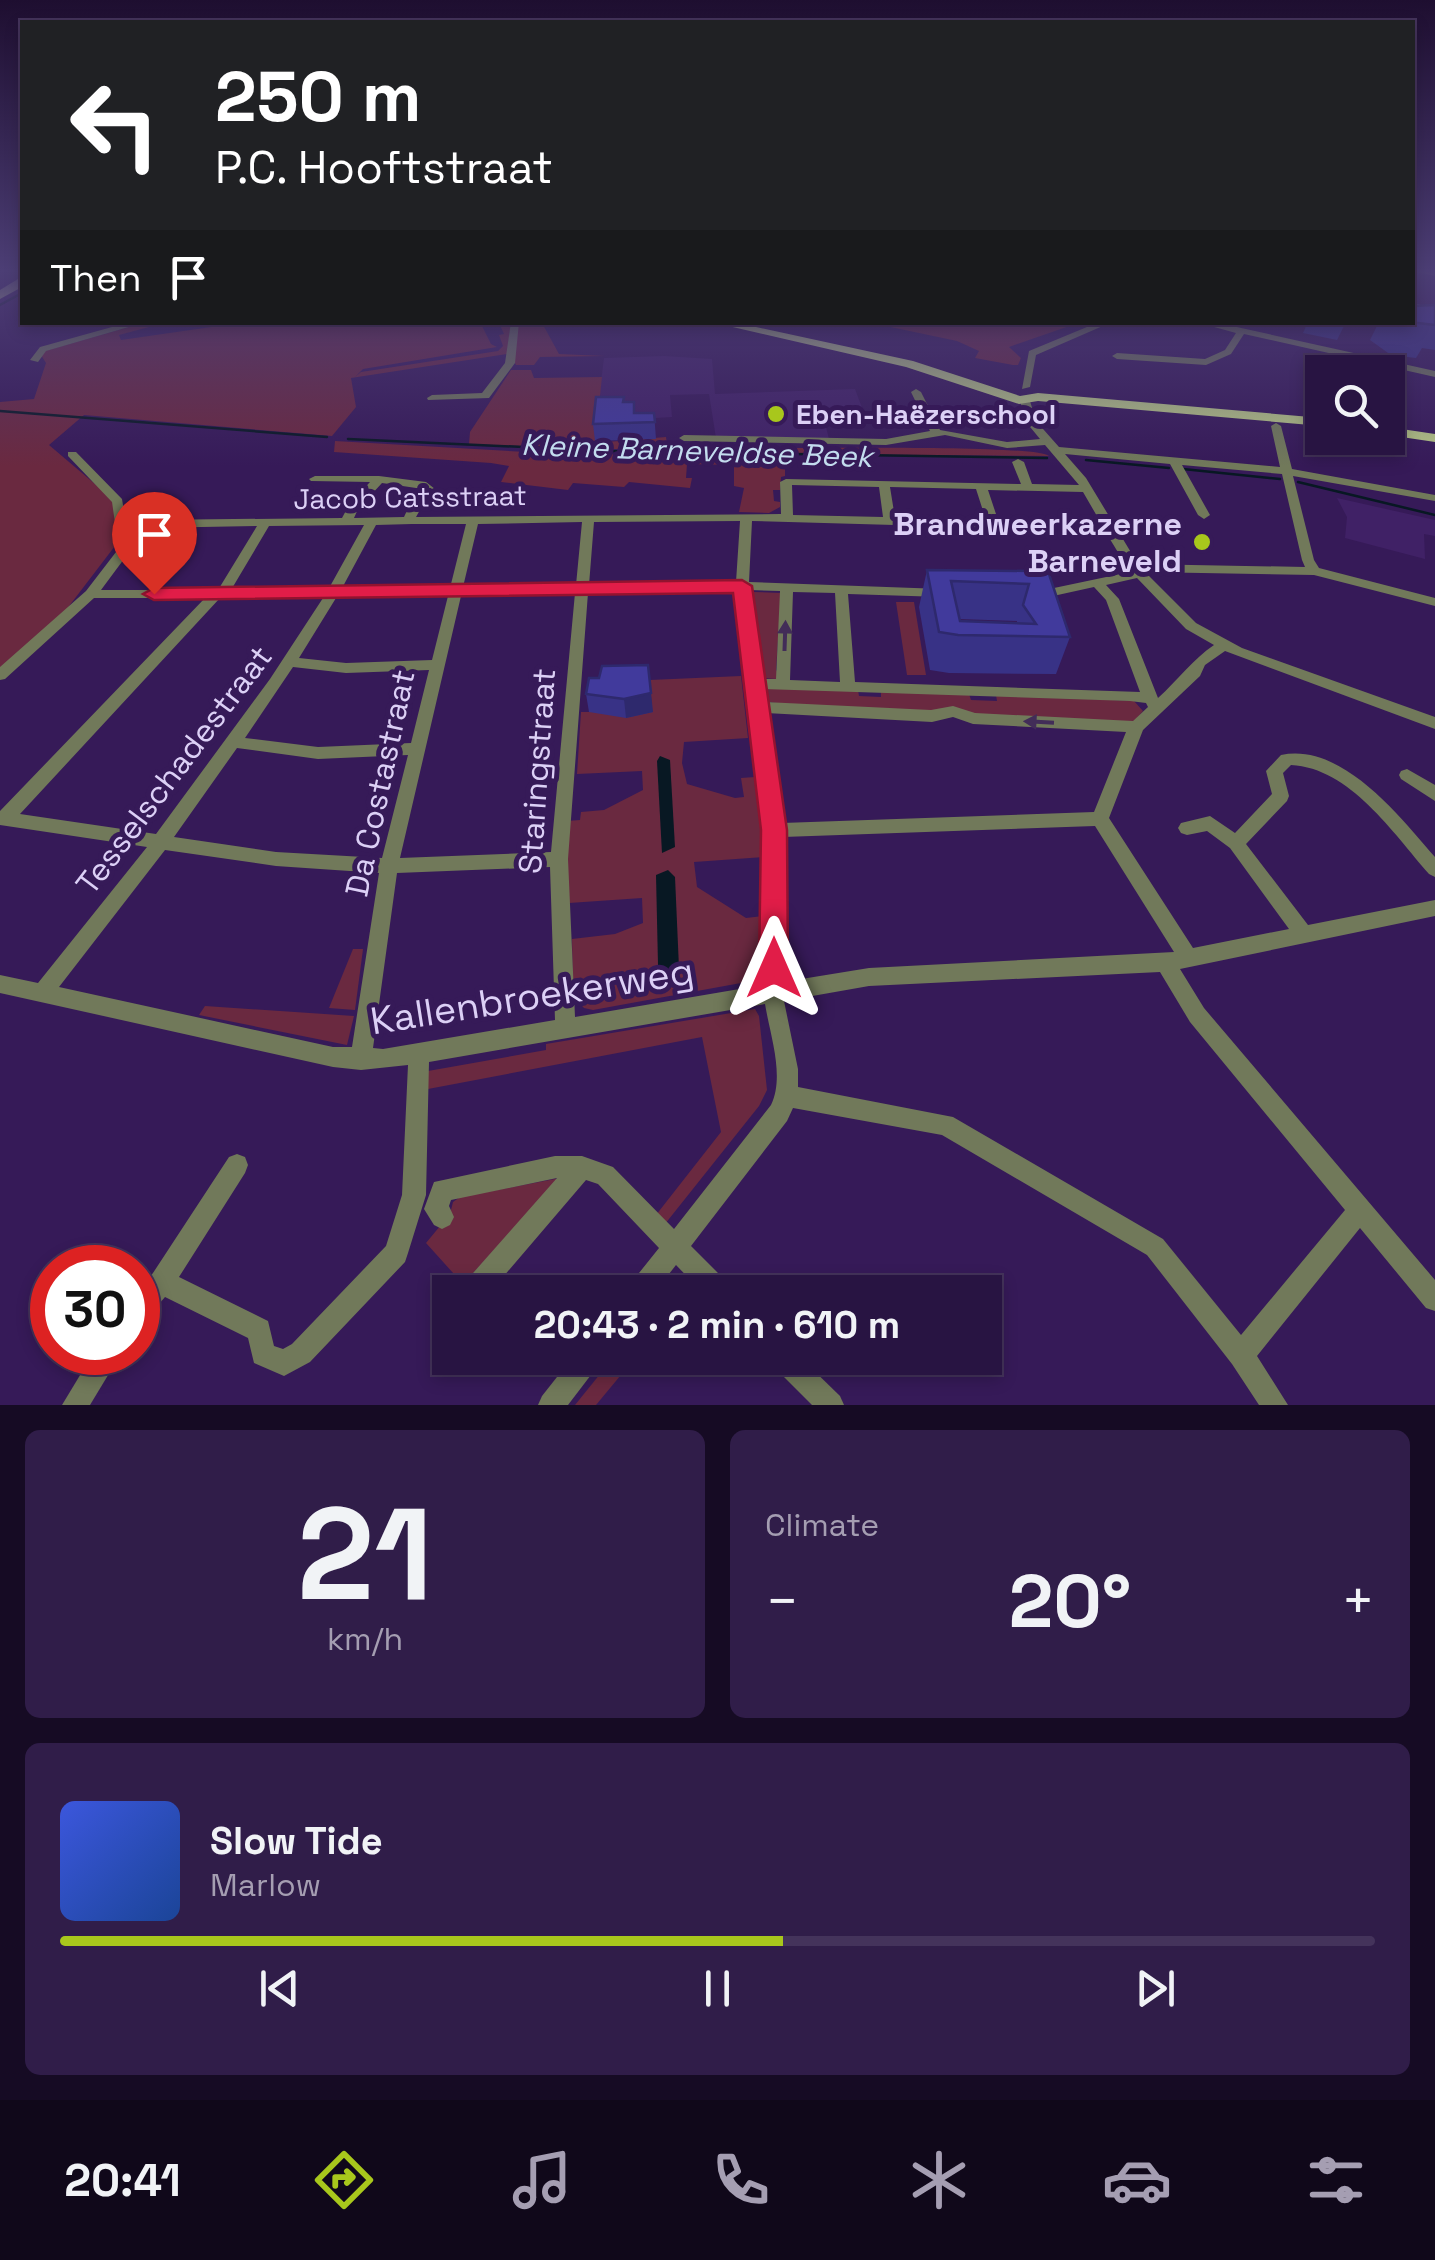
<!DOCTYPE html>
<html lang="en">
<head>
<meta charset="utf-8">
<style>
	body { margin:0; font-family:"Space Grotesk",sans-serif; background:#301d49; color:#f1f3f6; height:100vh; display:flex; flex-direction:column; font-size:38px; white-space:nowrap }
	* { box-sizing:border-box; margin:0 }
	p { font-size:32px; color:#a59eb2 }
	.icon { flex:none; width:55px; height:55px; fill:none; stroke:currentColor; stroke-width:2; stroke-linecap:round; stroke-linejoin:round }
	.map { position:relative; height:1405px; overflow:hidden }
	.side { display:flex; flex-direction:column; gap:25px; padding:25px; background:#160b24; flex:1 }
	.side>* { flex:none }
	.top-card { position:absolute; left:20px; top:20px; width:1395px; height:305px; border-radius:0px; box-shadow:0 5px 15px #0003,0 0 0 2px #44335b; background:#202124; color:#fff; overflow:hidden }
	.buttons { position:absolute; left:1305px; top:355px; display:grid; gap:20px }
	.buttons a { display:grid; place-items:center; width:100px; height:100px; border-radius:0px; background:#281442; box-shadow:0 5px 15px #0003,0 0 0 2px #44335b; font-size:50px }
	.speed { position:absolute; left:30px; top:1245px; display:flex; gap:20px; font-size:50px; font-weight:700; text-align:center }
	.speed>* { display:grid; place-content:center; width:130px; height:130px; border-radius:50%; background:#281442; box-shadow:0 5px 15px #0003,0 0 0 2px #44335b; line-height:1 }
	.speed .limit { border:15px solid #d22; background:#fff; color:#111 }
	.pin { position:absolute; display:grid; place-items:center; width:85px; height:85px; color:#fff; margin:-102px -42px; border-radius:50% 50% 50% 0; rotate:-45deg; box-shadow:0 0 10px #0007 }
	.pin .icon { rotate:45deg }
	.me { position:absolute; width:110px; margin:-55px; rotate:0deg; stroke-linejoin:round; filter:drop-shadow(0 0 8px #0008) }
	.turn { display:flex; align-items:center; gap:35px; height:210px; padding:0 30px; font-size:45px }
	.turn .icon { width:130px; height:130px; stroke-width:2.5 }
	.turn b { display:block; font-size:70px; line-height:85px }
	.then { display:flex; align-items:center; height:95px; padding:0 30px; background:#0003; gap:20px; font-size:38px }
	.big { font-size:75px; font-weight:600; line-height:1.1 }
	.side .widget { flex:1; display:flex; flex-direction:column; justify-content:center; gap:15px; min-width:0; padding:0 35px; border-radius:15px; background:#301d49 }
	.side .dial { align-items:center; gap:0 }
	.dial b { font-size:130px; line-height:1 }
	.song { display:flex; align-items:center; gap:30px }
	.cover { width:120px; height:120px; border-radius:15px; background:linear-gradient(135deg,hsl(230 70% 55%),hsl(220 70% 35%)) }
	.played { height:10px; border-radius:5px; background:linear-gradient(90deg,#a8c71c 55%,#44335b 55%) }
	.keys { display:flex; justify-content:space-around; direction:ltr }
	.heat { display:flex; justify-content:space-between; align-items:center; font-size:55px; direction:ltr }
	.side .tiles { flex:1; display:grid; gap:25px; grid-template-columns:1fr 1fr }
	.widget:last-child { grid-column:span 2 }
	.trip { position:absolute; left:432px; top:1275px; width:570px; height:100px; border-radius:0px; background:#281442; box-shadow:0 5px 15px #0003,0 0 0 2px #44335b; font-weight:600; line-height:100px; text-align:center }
	.tab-bar { display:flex; height:160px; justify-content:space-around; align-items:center; background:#10081a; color:#a59eb2 }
	.tab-bar .icon { width:70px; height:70px }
	.tab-bar .current { color:#a8c71c }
	.tab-bar b { font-size:45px; color:#f1f3f6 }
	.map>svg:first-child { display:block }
</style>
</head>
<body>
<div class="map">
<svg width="1435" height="1405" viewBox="0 0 1435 1405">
	<rect width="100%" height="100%" fill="#361a58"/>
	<g fill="#402166">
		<polygon points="664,356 712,359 715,394 855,389 864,413 823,415 829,439 716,438 709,394 670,395 672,417 638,419 597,413 604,358"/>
		<polygon points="1337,498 1435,520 1435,536 1424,534 1425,559 1345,538 1347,517"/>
	</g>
	<g fill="#6a2940">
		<polygon points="147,322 164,323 119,335 121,340 246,322 480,322 491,344 497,347 363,369 355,377 361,372 498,351 503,346 499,335 504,334 499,323 511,323 507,354 351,378 356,407 332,436 84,415 49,445 108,495 114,502 116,522 131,525 63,614 0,671 0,402 34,399 46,363 41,355 45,351"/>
		<polygon points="517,322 542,323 559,354 605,356 540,357 534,365 516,365 513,359"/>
		<polygon points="883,323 883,322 1078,323 1009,347 1021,358 1018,365 1013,365 975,358 979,351 957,341 881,325"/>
		<polygon points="511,370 531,370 534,378 602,377 595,443 666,437 667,444 673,446 785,449 594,449 469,444 470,432"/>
		<polygon points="335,441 544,453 785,458 785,476 781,477 780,490 773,490 774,501 780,502 780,507 769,513 739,512 744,488 734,486 734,465 687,464 686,478 692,478 690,488 629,482 624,487 573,483 568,490 501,482 509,466 491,463 334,452"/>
		<path d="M791 448C825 448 1036 445 1049 456L791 454Z"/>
		<polygon points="754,592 781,593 776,670 780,675 776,679 761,678 748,594"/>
		<polygon points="896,602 914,602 926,675 907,675"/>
		<polygon points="741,676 748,738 684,742 682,763 687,784 735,798 744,797 741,778 755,777 765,824 764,857 694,862 697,887 746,918 763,916 761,965 752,981 593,1010 584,1008 573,996 572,939 615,934 643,923 642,898 569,903 565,874 567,821 580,820 581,812 604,810 643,790 642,771 577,774 581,712 652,712 650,680"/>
		<path d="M765 688 858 690 859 696 881 697V691L969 694 971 700 997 701 996 695 1134 701 1143 711 1131 725 976 717C957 707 948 706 929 714L764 702Z"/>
		<polygon points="353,949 363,949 355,1010 329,1008"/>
		<polygon points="205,1006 354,1016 347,1045 199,1015"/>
		<polygon points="755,1009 759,1016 767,1090 759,1106 665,1224 656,1215 721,1132 702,1037 428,1089 428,1071 546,1050 546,1044"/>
		<polygon points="560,1178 463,1284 426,1243 450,1214 453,1202 460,1197"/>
		<polygon points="613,1358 635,1358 596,1405 575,1405"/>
	</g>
	<g fill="#081823">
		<polygon points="660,756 670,760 675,847 662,853 657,761"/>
		<polygon points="668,870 675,877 679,968 670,977 661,972 658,965 656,875"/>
	</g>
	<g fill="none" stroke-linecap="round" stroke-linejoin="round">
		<g stroke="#081823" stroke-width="2.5">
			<polyline points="0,305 22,293"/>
			<polyline points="0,411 327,437"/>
			<polyline points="348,439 610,451 1047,458"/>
			<polyline points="1086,460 1169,468"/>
			<polyline points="1183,469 1280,479"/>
			<polyline points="1298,482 1435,515"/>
		</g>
		<g fill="#71795a" fill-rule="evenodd">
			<polygon points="1416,270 1435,272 1435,276 1417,272"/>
			<polygon points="1412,303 1435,308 1435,314 1412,308"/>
			<polygon points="130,322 146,322 46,351 38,362 30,360 40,347"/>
			<polygon points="511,322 519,322 515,363 489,398 428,400 427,398 432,395 482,393 505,363"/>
			<polygon points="1099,322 1112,322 1036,355 1030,387 1022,389 1029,351"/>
			<polygon points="1196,322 1214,322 1435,371 1435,377 1244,334 1231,354 1206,365 1117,359 1112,356 1117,353 1205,359 1225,350 1236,333"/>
			<path d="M916 389 921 392 940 430 1007 442 1040 439 1026 422 1020 401 1025 398 1030 401 1036 421 1059 447 1280 467 1271 426 1276 423 1281 426 1292 469 1435 495V501L1293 476 1314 560 1319 568 1435 598V606L1314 575 1145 572 1196 623 1242 648 1435 717V729L1225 651 1205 665 1200 676 1143 730 1109 818 1193 948 1289 929 1230 848 1207 831 1187 835 1181 833 1178 828 1181 823 1210 816 1235 833 1272 794 1266 771 1281 755C1342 742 1400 817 1435 857V877L1429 874C1393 833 1350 768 1291 765L1283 773 1289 796 1287 801 1246 844 1308 925 1435 900V916L1180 969 1204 1008 1435 1280V1311L1426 1308 1360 1228 1257 1356 1288 1405H1259L1232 1364 1147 1255 942 1135 793 1108 787 1121 691 1246 728 1283 731 1292H702L676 1265 655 1292H628L631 1283 659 1248 598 1184 586 1180 491 1291H473L470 1282 473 1273 557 1178 451 1200 449 1206 454 1217 450 1225 442 1229 434 1225 424 1209 434 1182 555 1156H582L613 1167 674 1229 771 1105C785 1076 770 1035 765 1004L429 1062 426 1195 408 1253 405 1262 310 1362 284 1376 254 1363 248 1338 165 1297 147 1318 138 1321V1291L153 1273 229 1157 237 1154 245 1157 248 1165 245 1173 179 1277 268 1321 274 1346 283 1349 292 1344 386 1246 402 1195 408 1065 361 1070 333 1067 0 993V975L38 983 147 847 0 825V811L205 598H94L5 679 0 680V667L86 591 136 526 115 523 112 502 68 456V452H76L122 499 125 517 144 520 342 518 349 505 370 482 311 481 309 479 315 476H379L426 482 435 489 430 494 475 498 481 502 475 506 425 501 416 517 781 514 780 482 786 479 1021 484 1012 462 1018 459 1024 462 1032 484 1079 485 1045 445 1007 448 945 435 886 445 684 441 679 438 684 435 886 439 930 431 911 392ZM1065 454 1170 464 1198 515 1204 519 1210 515 1182 465 1282 474 1302 560 1305 567 1138 564 1086 478ZM382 483 423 489 411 502 404 517 354 518 358 509ZM792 485 879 487 883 517 793 515ZM890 487 976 489 986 520 895 518ZM988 490 1083 492 1101 523 998 520ZM740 521 736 582 589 585 594 522ZM752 521 1105 531 1130 572 1035 592 1028 596 1035 600 1094 587 1106 600 1140 692 855 682 848 594 942 597 949 593 942 589 749 582ZM582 522 576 585 463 587 478 524ZM412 524H466L450 588 341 590 376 525ZM364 525 328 590H231L269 526ZM257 526 218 590H101L147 528ZM1137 578 1186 629 1214 645C1193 659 1178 680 1158 698L1119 599 1106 585ZM736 590 765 830 763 985 575 1017 568 859 588 593ZM749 590 780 591 776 679H762ZM793 592 835 593 840 682 790 680ZM575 593 551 852 400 858 461 596ZM448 596 432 660 346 663 299 658 336 598ZM220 598H323L270 679 156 834 20 814ZM293 667 346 673 429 670 411 743 318 747 245 738ZM763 689 1130 701 1146 703 1148 707 1133 721 975 713 953 706 931 710 765 702ZM766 713 932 722 953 717 973 724 1126 732 1094 812 782 823ZM237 748 318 759 408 755 382 858 276 852 174 837ZM1095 826 1174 952 869 968 783 982V837ZM165 850 276 866 379 873 352 1047H333L59 987ZM550 867 555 1020 383 1049 373 1048 397 873ZM1160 972 1190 1022 1345 1210 1241 1335 1163 1239 953 1117 798 1087V1069L784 1001 869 986Z"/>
			<polygon points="1407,769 1435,785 1435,801 1401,779 1399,775 1401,771"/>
			<polygon points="94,1352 122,1352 90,1405 62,1405"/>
			<polygon points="572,1358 601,1358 597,1367 568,1405 538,1405 542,1396"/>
			<polygon points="770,1358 801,1358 840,1396 844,1405 812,1405 774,1367"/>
		</g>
		<g fill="#b5c684" fill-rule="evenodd">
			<polygon points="711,322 733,322 913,361 1020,396 1038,393 1322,418 1322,426 1038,401 1019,404 906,367"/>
			<polygon points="1388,427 1435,434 1435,442 1388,435"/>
		</g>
		<polygon fill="#d0e594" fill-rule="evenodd" points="18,279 22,279 22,287 0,299 0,290"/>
	</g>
	<g fill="#383286" fill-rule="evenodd">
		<polygon points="1435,305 1435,350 1422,348 1416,358 1391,355 1370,340 1379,322 1412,322"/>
		<polygon points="1308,322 1346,322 1337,340 1303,333"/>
		<polygon points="624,402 634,402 635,413 654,413 656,439 595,441 593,424"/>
		<path d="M927 570 1030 571 1070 637 1056 674 949 673 930 670 919 607ZM959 619 1017 621V623L960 621Z"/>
		<polygon points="589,678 653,712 626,718 589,712 586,694"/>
	</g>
	<polygon fill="#2e296d" points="651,693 653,712 626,718 624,699"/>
	<g fill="#413a9c" stroke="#2e296d" stroke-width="2.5" fill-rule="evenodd">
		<polygon points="1435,305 1435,325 1410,322 1412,322 1412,306"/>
		<polygon points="596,397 624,397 623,402 634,402 634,413 654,413 655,422 593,424"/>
		<path d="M927 570 1030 571 1049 574 1070 637 958 635 939 632ZM951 581 1029 584 1023 605 1036 624 960 621Z"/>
		<polygon points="648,665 651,693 624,699 586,694 589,678 599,678 602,666"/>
	</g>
	<defs><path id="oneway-solid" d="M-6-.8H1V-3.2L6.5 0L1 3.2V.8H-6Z" transform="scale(2.5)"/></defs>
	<g fill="#422d58">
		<use href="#oneway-solid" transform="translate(785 636) rotate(-88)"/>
		<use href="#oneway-solid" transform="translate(1039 722) rotate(-177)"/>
	</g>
	<linearGradient id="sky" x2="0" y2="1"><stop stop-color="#1e0e30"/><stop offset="0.58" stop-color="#4c3e75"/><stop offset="1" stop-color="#4c3e75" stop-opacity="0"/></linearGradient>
	<rect width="1435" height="466" fill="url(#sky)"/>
	<polygon fill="#e11d48" stroke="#92132f" stroke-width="2.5" points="742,580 752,586 787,830 788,968 784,978 774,982 763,978 759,968 761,830 733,593 154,600 143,594 154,588"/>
	<g fill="#a8c71c" stroke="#361a58" stroke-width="4">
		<circle cx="776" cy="414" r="10"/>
		<circle cx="1202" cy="542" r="10"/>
	</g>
	<g text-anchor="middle" stroke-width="10" stroke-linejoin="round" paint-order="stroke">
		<g font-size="28" font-weight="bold" fill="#dcd0f6" stroke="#361a58" text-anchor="start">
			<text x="796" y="424">Eben-Haëzerschool</text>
		</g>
		<g font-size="28" fill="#dcd0f6" stroke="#361a58">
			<text transform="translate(410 497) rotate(-1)" y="10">Jacob Catsstraat</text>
		</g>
		<g font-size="30" font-style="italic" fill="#c3dcee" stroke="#361a58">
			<text transform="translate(697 451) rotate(2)" y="10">Kleine Barneveldse Beek</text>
		</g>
		<g font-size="32" font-weight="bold" fill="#dcd0f6" stroke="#361a58" text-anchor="end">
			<text x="1182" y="535">Brandweerkazerne<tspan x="1182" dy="37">Barneveld</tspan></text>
		</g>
		<g font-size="32" fill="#dcd0f6" stroke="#361a58">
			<text transform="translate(174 770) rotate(-53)" y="11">Tesselschadestraat</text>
			<text transform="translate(537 771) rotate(-86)" y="11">Staringstraat</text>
			<text transform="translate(380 783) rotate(-78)" y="11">Da Costastraat</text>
		</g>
		<g font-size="38" fill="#dcd0f6" stroke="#361a58">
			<text transform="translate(532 996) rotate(-9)" y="13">Kallenbroekerweg</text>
		</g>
	</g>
</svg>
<div class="buttons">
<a><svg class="icon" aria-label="search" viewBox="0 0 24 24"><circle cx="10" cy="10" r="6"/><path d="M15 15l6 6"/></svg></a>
</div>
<div class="speed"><div class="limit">30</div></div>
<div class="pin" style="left:154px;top:594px;background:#d93025"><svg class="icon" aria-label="arrive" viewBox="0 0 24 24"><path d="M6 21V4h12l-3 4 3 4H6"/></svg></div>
<svg class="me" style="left:774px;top:968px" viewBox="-20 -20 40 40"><path d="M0-17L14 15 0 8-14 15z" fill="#e11d48" stroke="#fff" stroke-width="4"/></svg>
<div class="trip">20:43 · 2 min · 610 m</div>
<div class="top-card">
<div class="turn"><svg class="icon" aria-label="left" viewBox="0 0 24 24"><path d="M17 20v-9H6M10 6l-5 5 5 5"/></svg><div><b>250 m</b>P.C. Hooftstraat</div></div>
<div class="then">Then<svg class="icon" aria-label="arrive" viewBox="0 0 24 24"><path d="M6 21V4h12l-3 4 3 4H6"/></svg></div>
</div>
</div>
<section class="side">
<div class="tiles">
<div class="widget dial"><b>21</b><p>km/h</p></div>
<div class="widget"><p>Climate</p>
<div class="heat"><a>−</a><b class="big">20°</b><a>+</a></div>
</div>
<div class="widget">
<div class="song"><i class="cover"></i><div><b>Slow Tide</b><p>Marlow</p></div></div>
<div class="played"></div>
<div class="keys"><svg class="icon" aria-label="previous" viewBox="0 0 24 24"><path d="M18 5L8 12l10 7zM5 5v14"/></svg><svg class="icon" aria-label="pause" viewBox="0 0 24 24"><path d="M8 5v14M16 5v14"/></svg><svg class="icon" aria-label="next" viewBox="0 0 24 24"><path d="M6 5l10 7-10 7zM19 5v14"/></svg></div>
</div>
</div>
</section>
<nav class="tab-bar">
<b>20:41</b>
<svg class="icon current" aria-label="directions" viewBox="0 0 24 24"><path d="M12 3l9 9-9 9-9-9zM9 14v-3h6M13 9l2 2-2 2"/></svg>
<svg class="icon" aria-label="music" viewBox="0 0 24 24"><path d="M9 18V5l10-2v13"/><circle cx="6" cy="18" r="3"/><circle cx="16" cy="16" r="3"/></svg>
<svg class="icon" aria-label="phone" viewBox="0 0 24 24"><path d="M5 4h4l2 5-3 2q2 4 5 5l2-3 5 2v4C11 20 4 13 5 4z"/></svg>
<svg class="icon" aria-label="climate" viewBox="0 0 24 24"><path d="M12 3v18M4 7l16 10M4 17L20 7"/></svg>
<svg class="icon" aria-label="car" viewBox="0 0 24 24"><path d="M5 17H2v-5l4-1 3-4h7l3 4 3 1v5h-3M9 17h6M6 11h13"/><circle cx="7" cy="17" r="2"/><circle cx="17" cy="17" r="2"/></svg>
<svg class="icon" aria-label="filters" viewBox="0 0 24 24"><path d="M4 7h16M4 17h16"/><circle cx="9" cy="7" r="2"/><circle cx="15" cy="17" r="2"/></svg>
</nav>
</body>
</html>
